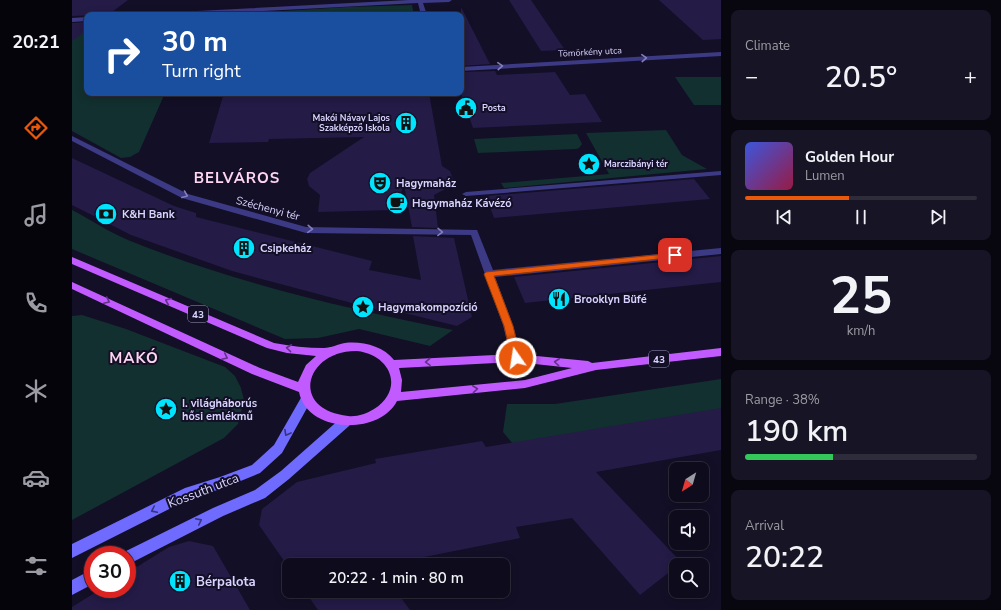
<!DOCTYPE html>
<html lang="en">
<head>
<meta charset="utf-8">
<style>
	body { margin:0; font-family:"Nunito Sans",sans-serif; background:#171425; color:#f1f3f6; height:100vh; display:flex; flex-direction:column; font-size:15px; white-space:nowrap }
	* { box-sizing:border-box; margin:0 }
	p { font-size:13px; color:#9b9ba3 }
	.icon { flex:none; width:22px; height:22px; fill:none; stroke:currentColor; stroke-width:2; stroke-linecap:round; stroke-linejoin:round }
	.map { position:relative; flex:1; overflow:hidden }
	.details { display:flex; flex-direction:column; gap:10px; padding:10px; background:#08060f; width:280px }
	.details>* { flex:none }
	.guide { position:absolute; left:12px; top:12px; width:380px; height:84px; border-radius:8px; box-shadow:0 2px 10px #0003,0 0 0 1px #2e2b3b; background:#1a4fa0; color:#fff; overflow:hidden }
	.needle { width:26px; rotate:217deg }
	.controls { position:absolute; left:597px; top:462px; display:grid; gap:8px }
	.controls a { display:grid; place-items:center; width:40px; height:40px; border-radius:8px; background:#0e0b1c; box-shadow:0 2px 10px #0003,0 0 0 1px #2e2b3b; font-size:20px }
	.speed { position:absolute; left:12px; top:546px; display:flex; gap:8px; font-size:20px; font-weight:700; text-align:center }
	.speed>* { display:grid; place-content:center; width:52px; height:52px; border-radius:50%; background:#0e0b1c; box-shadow:0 2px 10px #0003,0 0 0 1px #2e2b3b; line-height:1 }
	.speed .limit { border:6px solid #d22; background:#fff; color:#111 }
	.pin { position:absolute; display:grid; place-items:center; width:34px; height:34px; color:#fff; margin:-17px; border-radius:8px; box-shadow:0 2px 6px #0006 }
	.me { position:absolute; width:44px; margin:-22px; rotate:347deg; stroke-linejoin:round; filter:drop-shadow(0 0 3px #0008) }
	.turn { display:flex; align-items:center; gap:14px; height:84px; padding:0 12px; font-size:18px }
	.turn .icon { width:52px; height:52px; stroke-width:2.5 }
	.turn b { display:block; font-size:28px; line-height:34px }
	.big { font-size:30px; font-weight:600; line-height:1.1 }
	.details .tile { flex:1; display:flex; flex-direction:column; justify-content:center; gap:6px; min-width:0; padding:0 14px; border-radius:8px; background:#171425 }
	.details .dial { align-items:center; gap:0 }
	.dial b { font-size:52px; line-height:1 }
	.song { display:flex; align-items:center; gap:12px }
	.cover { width:48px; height:48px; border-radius:6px; background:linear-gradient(135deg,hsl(230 70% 55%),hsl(340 70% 35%)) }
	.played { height:4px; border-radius:2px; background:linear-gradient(90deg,#ea580c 45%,#2e2b3b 45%) }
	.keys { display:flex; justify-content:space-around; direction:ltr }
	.heat { display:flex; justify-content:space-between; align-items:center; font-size:22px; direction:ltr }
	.charge { height:6px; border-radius:3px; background:linear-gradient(90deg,#34c759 38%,#2e2b3b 0) }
	.trip { position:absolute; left:210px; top:558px; width:228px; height:40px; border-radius:8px; background:#0e0b1c; box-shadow:0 2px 10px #0003,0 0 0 1px #2e2b3b; font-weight:600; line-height:40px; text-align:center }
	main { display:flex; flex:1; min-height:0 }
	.menu { display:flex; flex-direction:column; width:72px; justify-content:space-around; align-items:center; background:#06040b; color:#9b9ba3 }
	.menu .icon { width:28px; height:28px }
	.menu .on { color:#ea580c }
	.menu b { font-size:18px; color:#f1f3f6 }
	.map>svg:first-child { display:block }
</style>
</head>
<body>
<main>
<nav class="menu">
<b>20:21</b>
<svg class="icon on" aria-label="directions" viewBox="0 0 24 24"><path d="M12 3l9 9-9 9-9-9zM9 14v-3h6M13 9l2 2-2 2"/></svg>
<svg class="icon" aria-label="music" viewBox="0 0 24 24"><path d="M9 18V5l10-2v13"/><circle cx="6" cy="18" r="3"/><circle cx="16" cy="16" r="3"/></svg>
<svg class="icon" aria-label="phone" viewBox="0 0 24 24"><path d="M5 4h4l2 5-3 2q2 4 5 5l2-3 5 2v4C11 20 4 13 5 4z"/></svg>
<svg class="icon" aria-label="climate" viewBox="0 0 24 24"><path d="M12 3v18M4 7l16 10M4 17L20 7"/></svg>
<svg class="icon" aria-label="car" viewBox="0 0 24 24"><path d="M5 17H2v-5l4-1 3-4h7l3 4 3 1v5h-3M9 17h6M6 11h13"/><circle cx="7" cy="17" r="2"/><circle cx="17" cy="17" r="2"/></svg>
<svg class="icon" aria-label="filters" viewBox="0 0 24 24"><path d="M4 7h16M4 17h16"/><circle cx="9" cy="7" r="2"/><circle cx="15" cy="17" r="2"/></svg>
</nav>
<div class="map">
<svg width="649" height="610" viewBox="0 0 649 610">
	<rect width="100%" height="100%" fill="#130f26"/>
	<g fill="#12302f">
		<polygon points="340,5 342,15 143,15 275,7"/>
		<polygon points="15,23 15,93 93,93 67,152 58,157 49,158 0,131 0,24"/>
		<polygon points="603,77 649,77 649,105 622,105"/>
		<polygon points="594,130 610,155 635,169 432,188 429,183 537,174 514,133"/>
		<polygon points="505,134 510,144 507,148 504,149 406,153 402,139"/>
		<path d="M0 210C19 220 37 232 56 240 160 282 271 308 381 330L358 346 287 329 246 338 213 339 0 249Z"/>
		<polygon points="10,315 54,329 153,367 163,376 169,388 172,400 166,424 152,438 0,520 0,316"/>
		<polygon points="649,379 649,412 441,444 431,432 435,404 483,404"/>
	</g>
	<g fill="#241b47">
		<polygon points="0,0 56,0 36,15 0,16"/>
		<polygon points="437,0 459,0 493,50 469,51"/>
		<polygon points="587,0 649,0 649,39 631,40"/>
		<polygon points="389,7 418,64 389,66"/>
		<polygon points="15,22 15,30 0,41 0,23"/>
		<polygon points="423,71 425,75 483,72 498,95 513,94 530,122 401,128 389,93 389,72"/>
		<polygon points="152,93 357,93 370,166 378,171 381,179 377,187 362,195 366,228 340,227 332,185 322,210 246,212 248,195 237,186 235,179 238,173 292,137 197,139 196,142 137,143"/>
		<polygon points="0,158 102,206 124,213 124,217 300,261 297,270 349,280 341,236 382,238 400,317 385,326 308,307 306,310 160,271 59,235 0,205"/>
		<polygon points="622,179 638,199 422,218 414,196"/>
		<polygon points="649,256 649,282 453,303 442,277"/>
		<polygon points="649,408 649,450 524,472 610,563 604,565 604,567 568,595 500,518 444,527 448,538 312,565 217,565 217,568 187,525 190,509 225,482 304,463 303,459 410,441 414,447"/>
		<polygon points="117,541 141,546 178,610 0,610 0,607 29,589 55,589 55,573 97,547"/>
		<polygon points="233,591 324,591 338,610 246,610"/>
	</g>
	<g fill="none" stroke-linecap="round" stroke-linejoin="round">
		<g fill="#3d3a85" fill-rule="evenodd">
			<polygon points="337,0 380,0 377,2 351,3 355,15 349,15 346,3 114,15 83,15 86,13"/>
			<polygon points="15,17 15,21 0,22 0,18"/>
			<polygon points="649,52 649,56 389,71 389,67"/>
			<polygon points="0,136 116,194 234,227 405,230 421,270 649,248 649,254 423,277 441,325 449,358 448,361 444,362 440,361 439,358 431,325 399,235 234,233 110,198 0,141"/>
			<polygon points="649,171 649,175 394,196 390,194 394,192"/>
		</g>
		<g fill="#6f6bff" fill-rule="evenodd">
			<polygon points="234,394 238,396 240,399 210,453 188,473 149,489 121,497 0,558 0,544 113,488 148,477 180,465 202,445 230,396"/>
			<polygon points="273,417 277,418 279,422 277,426 217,479 193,498 151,516 55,565 55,555 49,555 50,553 141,508 183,490 209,471 269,418"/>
			<polygon points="21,569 21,584 0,595 0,580"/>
		</g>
		<path fill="#c25bff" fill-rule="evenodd" d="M0 257 202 343C218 346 235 348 252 348 259 348 266 344 273 343 290 341 311 346 322 360L444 354 516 361 520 363 649 348V356L524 370 453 388 325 401C307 436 235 433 227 392L180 374 0 289V282L188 368 226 382 234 365 244 356 215 353 195 348 0 264ZM285 351C319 355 333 389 302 409 294 414 285 417 276 416 216 409 234 350 285 351ZM444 362 500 368 453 380 329 392 330 380 327 368Z"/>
	</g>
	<defs><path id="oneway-chevron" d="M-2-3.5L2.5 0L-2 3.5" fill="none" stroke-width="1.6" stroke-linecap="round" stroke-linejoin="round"/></defs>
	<g stroke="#837fbc">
		<use href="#oneway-chevron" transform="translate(572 58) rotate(-3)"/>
		<use href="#oneway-chevron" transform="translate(428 66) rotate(-3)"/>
		<use href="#oneway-chevron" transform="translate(113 195) rotate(22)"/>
		<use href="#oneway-chevron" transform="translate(238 229) rotate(4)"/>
		<use href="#oneway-chevron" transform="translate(368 232) rotate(1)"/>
	</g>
	<g stroke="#623188">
		<use href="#oneway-chevron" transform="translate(35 301) rotate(25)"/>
		<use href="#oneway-chevron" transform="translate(96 301) rotate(-157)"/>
		<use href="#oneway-chevron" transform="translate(217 348) rotate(-174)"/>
		<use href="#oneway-chevron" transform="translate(153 357) rotate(25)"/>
		<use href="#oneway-chevron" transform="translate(356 362) rotate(178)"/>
		<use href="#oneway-chevron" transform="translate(485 362) rotate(-174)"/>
		<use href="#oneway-chevron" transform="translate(403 389) rotate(-6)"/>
	</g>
	<g stroke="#38347d">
		<use href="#oneway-chevron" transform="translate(215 433) rotate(119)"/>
		<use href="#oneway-chevron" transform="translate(82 510) rotate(154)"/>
		<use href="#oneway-chevron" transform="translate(127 521) rotate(-27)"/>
	</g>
	<polygon fill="#ea580c" stroke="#983908" points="603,253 606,253 607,255 606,257 422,276 441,326 449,358 447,361 440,361 432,326 412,274 414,272"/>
	<defs>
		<g id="civic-disc" transform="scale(1.15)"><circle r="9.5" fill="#00e5ff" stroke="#130f26"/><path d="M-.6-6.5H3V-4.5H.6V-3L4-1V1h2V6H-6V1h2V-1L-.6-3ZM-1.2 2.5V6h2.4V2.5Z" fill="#111"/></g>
		<g id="building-disc" transform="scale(1.15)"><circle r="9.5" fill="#00e5ff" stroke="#130f26"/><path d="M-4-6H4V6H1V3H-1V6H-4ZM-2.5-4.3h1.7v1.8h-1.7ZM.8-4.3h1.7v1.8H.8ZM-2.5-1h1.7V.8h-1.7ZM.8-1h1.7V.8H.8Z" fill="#111"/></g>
		<g id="sight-disc" transform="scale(1.15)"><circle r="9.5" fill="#00e5ff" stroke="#130f26"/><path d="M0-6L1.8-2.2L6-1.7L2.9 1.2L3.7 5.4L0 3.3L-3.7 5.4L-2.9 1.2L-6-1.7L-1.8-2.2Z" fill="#111"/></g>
		<g id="theatre-disc" transform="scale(1.15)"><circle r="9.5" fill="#00e5ff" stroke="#130f26"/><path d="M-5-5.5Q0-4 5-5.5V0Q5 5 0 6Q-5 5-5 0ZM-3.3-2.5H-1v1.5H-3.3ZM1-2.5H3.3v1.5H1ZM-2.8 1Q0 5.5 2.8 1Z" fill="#111"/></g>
		<g id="cafe-disc" transform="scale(1.15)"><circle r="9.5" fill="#00e5ff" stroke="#130f26"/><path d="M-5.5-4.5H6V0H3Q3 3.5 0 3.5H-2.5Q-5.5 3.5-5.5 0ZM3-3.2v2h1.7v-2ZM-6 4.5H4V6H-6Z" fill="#111"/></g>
		<g id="bank-disc" transform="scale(1.15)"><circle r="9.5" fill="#00e5ff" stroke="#130f26"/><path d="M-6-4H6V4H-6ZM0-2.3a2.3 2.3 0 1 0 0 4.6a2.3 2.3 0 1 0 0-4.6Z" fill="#111"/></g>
		<g id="restaurant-disc" transform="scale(1.15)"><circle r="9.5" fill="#00e5ff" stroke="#130f26"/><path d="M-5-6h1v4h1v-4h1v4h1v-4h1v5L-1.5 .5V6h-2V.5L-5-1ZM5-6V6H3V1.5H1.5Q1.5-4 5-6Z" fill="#111"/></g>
	</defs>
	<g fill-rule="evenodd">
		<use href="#civic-disc" x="394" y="108"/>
		<use href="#building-disc" x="334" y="123"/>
		<use href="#sight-disc" x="517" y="164"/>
		<use href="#theatre-disc" x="308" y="183"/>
		<use href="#cafe-disc" x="325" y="203"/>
		<use href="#bank-disc" x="34" y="214"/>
		<use href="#building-disc" x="172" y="248"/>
		<use href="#restaurant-disc" x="487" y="299"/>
		<use href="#sight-disc" x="291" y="307"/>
		<use href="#sight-disc" x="94" y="409"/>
		<use href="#building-disc" x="108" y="581"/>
	</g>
	<g text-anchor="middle" stroke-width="4" stroke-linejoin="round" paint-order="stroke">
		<g font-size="9" fill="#d9d4ff" stroke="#130f26">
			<text transform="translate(518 52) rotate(-3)" y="3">Tömörkény utca</text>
		</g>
		<g font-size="9" font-weight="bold" fill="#d9d4ff" stroke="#130f26" text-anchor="start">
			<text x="410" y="111">Posta</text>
			<text x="318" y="121" text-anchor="end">Makói Návay Lajos<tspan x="318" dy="10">Szakképző Iskola</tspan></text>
			<text x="532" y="167">Marczibányi tér</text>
		</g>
		<g fill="#130f26" stroke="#9e99be" stroke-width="1">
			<rect x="116" y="306" width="20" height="16" rx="3"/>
			<rect x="577" y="351" width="20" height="16" rx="3"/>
		</g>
		<g font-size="10" font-weight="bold" fill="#d9d4ff">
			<text x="126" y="318">43</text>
			<text x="587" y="363">43</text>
		</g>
		<g font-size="11" font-weight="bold" fill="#d9d4ff" stroke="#130f26" text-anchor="start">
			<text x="324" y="187">Hagymaház</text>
			<text x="340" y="207">Hagymaház Kávézó</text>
			<text x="50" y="218">K&amp;H Bank</text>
			<text x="188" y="252">Csipkeház</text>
			<text x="502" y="303">Brooklyn Büfé</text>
			<text x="306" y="311">Hagymakompozíció</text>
			<text x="110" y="407">I. világháborús<tspan x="110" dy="13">hősi emlékmű</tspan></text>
		</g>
		<g font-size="11" fill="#d9d4ff" stroke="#130f26">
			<text transform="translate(196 208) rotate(15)" y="4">Széchenyi tér</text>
		</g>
		<g font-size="13" fill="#d9d4ff" stroke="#130f26">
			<text transform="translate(131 490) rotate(-21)" y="5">Kossuth utca</text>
		</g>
		<g font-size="13" font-weight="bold" fill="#d9d4ff" stroke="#130f26" text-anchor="start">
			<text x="124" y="586">Bérpalota</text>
		</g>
		<g font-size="15" font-weight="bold" letter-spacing="1" fill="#ffd6f0" stroke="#130f26">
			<text x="165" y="183">BELVÁROS</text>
			<text x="62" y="363">MAKÓ</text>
		</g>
	</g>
</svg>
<div class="controls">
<a><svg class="needle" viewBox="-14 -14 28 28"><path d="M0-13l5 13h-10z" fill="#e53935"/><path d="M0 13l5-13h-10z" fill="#9b9ba3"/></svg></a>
<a><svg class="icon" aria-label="sound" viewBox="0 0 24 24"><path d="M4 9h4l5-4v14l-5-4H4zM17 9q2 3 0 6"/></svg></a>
<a><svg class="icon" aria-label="search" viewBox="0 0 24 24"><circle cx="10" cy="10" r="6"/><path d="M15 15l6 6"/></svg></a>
</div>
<div class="speed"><div class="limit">30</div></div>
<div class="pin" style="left:603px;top:255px;background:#d93025"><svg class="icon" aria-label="arrive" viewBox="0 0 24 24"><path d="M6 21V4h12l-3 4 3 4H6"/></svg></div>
<svg class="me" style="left:444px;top:358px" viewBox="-20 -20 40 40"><circle r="17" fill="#ea580c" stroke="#fff" stroke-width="3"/><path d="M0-11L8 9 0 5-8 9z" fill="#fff"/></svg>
<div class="trip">20:22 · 1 min · 80 m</div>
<div class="guide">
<div class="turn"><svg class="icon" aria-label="right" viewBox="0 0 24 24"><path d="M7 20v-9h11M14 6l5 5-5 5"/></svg><div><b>30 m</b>Turn right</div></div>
</div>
</div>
<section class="details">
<div class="tile"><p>Climate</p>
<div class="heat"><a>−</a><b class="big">20.5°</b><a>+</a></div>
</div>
<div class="tile">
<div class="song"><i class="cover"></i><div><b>Golden Hour</b><p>Lumen</p></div></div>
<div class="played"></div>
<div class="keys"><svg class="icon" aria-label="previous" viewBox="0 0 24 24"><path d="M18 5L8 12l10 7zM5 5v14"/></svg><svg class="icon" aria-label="pause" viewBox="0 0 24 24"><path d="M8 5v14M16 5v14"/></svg><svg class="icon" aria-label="next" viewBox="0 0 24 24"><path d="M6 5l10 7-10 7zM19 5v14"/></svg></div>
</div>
<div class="tile dial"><b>25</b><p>km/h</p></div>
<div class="tile"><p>Range · 38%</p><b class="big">190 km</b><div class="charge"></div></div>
<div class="tile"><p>Arrival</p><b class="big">20:22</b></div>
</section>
</main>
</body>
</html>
